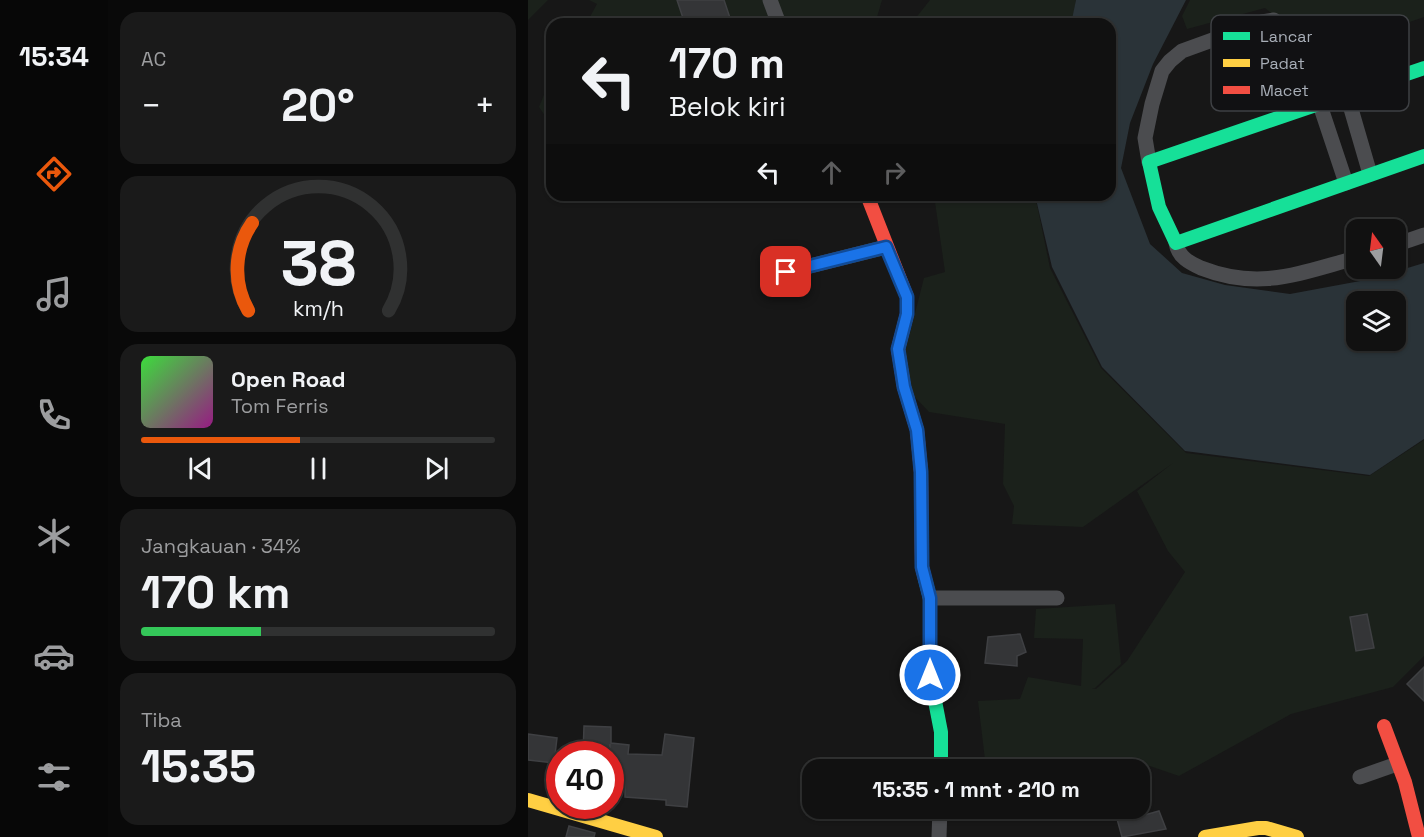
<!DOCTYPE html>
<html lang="id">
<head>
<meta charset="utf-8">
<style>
	body { margin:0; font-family:"Space Grotesk",sans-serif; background:#1a1a1a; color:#f1f3f6; height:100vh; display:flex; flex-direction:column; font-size:22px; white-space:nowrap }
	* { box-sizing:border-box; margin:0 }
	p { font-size:20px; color:#9c9d9f }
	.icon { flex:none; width:33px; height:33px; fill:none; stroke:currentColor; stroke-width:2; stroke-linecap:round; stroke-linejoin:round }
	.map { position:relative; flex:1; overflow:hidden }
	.panel { display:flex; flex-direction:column; gap:12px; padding:12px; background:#090909; width:420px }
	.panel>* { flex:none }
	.banner { position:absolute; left:18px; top:18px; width:570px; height:183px; border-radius:18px; box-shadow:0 2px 4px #0004,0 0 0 2px #303131; background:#111; color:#f1f3f6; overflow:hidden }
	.needle { width:39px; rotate:346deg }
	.tools { position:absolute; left:818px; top:219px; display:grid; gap:12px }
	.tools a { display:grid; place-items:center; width:60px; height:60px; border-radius:12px; background:#111; box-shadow:0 2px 4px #0004,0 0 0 2px #303131; font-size:30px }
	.speed { position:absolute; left:18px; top:741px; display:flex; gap:12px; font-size:30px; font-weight:700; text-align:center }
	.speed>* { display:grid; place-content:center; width:78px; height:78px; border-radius:50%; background:#111; box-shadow:0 2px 4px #0004,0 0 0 2px #303131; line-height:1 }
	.speed .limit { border:9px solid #d22; background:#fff; color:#111 }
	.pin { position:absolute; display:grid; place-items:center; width:51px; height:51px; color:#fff; margin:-26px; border-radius:12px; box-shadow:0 3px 9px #0006 }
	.me { position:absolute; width:66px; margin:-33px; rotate:0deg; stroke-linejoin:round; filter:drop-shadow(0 0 4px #0008) }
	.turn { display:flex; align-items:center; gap:21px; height:126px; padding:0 24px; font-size:27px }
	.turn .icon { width:78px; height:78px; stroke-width:2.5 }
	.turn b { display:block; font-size:42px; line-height:51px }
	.lanes { display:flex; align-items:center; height:57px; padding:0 24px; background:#0003; justify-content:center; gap:30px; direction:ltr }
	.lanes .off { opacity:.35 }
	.big { font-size:45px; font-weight:700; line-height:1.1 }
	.panel .card { flex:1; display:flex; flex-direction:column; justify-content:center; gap:9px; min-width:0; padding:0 21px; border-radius:18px; background:#1a1a1a }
	.panel .dial { align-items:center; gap:0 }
	.dial svg { height:156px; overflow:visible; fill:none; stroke:#303131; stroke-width:7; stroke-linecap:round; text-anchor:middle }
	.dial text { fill:#f1f3f6; stroke:none }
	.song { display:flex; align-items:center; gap:18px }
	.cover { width:72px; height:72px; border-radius:9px; background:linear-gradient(135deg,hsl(120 70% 55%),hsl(310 70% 35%)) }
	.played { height:6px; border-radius:3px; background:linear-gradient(90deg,#ea580c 45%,#303131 45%) }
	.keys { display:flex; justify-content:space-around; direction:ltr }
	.heat { display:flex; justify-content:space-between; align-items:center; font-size:33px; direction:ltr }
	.charge { height:9px; border-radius:4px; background:linear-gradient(90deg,#34c759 34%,#303131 0) }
	.trip { position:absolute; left:274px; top:759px; width:348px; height:60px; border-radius:18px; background:#111; box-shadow:0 2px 4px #0004,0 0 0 2px #303131; font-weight:700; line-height:60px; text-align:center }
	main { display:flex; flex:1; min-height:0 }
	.menu { display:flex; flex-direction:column; width:108px; justify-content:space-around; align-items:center; background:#070707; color:#9c9d9f }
	.menu .icon { width:42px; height:42px }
	.menu .active { color:#ea580c }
	.menu b { font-size:27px; color:#f1f3f6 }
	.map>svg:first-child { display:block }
</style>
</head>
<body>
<main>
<nav class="menu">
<b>15:34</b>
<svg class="icon active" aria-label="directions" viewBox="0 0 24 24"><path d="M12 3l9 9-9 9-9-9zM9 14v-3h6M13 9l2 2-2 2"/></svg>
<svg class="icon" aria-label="music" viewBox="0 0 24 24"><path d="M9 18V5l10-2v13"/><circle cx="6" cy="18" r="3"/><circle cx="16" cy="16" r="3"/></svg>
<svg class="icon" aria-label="phone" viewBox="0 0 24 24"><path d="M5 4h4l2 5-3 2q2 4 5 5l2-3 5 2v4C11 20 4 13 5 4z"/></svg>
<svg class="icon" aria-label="climate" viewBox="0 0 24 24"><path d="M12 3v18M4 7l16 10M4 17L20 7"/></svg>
<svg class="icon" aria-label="car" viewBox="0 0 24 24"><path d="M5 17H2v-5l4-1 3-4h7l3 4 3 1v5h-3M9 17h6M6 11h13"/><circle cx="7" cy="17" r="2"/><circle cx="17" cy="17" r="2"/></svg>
<svg class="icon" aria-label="filters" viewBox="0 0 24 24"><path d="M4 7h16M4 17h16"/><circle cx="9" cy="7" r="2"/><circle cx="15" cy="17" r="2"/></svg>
</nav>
<section class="panel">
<div class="card"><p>AC</p>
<div class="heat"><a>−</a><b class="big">20°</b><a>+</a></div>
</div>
<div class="card dial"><svg viewBox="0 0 100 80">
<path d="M14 69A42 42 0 1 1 86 69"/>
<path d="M14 69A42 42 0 0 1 16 24" stroke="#ea580c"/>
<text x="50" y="56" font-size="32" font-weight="700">38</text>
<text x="50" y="72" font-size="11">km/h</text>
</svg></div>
<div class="card">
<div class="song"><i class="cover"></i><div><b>Open Road</b><p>Tom Ferris</p></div></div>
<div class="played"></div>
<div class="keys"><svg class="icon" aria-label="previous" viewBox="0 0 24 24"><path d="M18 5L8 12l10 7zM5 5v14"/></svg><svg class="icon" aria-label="pause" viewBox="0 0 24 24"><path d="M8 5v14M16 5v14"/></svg><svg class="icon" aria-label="next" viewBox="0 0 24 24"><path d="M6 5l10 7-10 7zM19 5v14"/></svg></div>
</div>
<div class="card"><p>Jangkauan · 34%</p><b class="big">170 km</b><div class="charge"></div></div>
<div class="card"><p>Tiba</p><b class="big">15:35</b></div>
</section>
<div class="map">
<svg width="896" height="837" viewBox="0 0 896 837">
	<rect width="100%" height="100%" fill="#171717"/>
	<g fill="#1b211b">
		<polygon points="0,0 20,0 0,20"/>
		<polygon points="61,0 354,0 347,24 58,24 69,4"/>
		<polygon points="402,0 548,0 544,24 383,24"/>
		<polygon points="662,0 896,0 896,17 792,53 737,8 659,29 654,16"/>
		<polygon points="24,75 24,126 11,107"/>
		<polygon points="406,195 507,195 522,268 573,368 658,453 841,476 896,440 896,656 865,687 763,714 651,776 604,760 458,768 450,701 492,699 500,677 553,686 555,639 506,638 508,609 587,604 593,664 567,688 564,688 568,689 599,661 657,572 640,551 609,491 645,463 555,527 484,524 486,506 475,484 477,424 401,412 381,391 375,360 396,278 417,272"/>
	</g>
	<path fill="#2a3338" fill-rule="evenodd" d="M548 0H658L625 64 602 123 593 168 622 244 654 273 697 285 762 294 843 279 896 263V439L842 475 657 451 574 367 524 267 507 195H582V24H543ZM828 302H867V340H828Z"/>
	<g fill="#343537" stroke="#3f4043" stroke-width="1.5">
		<polygon points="149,0 196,0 204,24 157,24"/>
		<polygon points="839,614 846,648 828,651 822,617"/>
		<polygon points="492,634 498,652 489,656 489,666 457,663 460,637"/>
		<polygon points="896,667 896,701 879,684"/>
		<polygon points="56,726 83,727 83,743 101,745 100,754 134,755 137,734 166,738 159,807 138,805 138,800 97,797 97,780 82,779 82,744 82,754 55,754"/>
		<polygon points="0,734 29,738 26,763 0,760"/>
		<polygon points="586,808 604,808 606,818 631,811 638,829 594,837"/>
		<polygon points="41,826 67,833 66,837 38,837"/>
	</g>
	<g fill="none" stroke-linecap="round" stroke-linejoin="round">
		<g stroke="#4b4c4f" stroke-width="15">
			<polyline points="242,0 251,24"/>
			<polyline points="819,95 842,174"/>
			<polyline points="792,105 818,183"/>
			<polyline points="621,162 617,138 624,104 634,71 642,61 654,51 734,22 746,20 790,55 803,101"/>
			<path d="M648 243C650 257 662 263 673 268 732 291 771 273 828 258"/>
			<polyline points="867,245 896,235"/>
			<polyline points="258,272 358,247"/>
			<polyline points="402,598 529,598"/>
			<polyline points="832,777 869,764"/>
			<polyline points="411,837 412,808"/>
		</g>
		<g stroke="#16e098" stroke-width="14">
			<polyline points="896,68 621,162 631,207 648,243 896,156"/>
			<polyline points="397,579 402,598 402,675 413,732 413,770"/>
		</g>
		<g stroke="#ffcf43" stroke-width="14">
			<polyline points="0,800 128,837"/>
			<polyline points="677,837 730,828 738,828 769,837"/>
		</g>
		<g stroke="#f24e42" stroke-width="14">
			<polyline points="339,195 379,297 379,314 370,349 376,387 389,430 393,472 394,567 397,579"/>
			<polyline points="856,726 877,782 891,837"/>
		</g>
	</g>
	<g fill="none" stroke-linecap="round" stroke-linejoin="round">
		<g stroke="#114b97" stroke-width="15">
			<polyline id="route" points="258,272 358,247 379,297 379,314 370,349 376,387 389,430 393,472 394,567 402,598 402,675"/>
		</g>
		<use href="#route" stroke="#1a73e8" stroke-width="10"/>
	</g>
	<rect x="683" y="15" width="198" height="96" rx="9" fill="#111113" stroke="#3e4044" stroke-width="1.5"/>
	<rect x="695" y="32" width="27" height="8" fill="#16e098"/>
	<rect x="695" y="59" width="27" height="8" fill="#ffcf43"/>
	<rect x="695" y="86" width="27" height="8" fill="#f24e42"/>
	<g font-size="16" fill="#a8aeb7">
		<text x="732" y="42">Lancar</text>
		<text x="732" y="69">Padat</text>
		<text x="732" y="96">Macet</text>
	</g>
</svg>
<div class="tools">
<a><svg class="needle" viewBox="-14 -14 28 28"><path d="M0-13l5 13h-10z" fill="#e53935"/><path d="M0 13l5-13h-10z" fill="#9c9d9f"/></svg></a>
<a><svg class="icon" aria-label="layers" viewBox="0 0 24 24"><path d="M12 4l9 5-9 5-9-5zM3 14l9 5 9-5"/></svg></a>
</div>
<div class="speed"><div class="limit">40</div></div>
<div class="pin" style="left:258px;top:272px;background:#d93025"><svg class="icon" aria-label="arrive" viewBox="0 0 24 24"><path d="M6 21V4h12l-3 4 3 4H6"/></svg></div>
<svg class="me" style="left:402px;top:675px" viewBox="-20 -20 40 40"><circle r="17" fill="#1a73e8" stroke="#fff" stroke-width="3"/><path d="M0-11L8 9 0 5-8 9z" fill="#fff"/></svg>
<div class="trip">15:35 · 1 mnt · 210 m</div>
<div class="banner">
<div class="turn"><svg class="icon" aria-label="left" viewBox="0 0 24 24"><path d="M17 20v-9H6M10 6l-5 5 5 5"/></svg><div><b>170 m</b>Belok kiri</div></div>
<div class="lanes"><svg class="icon" aria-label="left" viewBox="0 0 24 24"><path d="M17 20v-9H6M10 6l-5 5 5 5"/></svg><svg class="icon off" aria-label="ahead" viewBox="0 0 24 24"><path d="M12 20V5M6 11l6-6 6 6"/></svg><svg class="icon off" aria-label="right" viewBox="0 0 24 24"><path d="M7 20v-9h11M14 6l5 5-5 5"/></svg></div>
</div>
</div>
</main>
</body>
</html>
